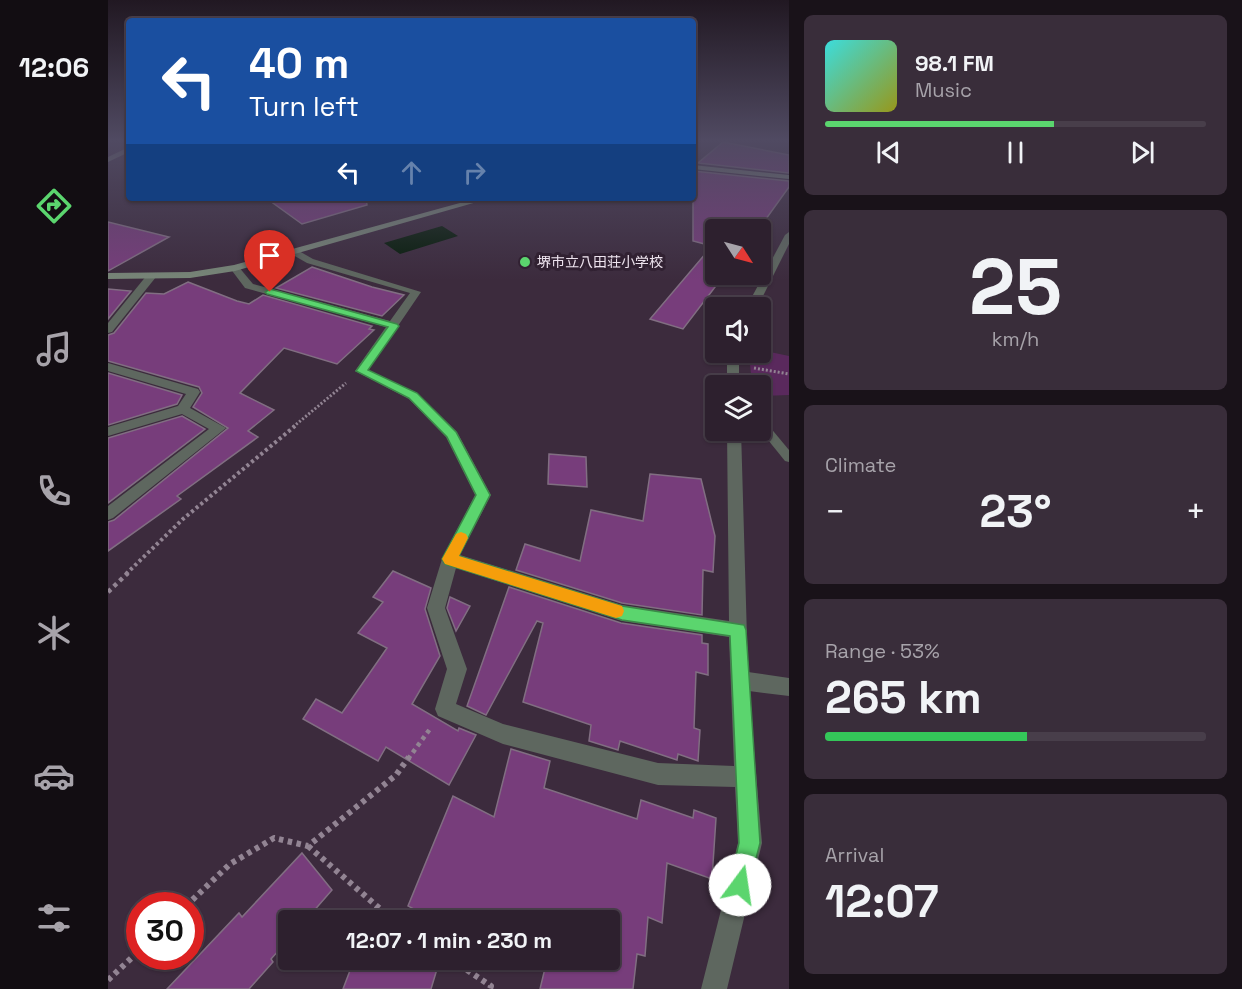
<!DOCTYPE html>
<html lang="en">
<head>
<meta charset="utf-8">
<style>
	body { margin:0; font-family:"Space Grotesk","Noto Sans JP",sans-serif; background:#392d3a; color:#f1f3f6; height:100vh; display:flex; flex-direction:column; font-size:22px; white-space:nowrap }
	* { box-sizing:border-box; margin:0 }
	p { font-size:20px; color:#a7a3aa }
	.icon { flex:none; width:33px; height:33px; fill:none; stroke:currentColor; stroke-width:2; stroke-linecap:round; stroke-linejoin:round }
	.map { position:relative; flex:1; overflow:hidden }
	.drawer { display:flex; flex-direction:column; gap:15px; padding:15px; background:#191219; width:453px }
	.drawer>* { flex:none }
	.guide { position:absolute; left:18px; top:18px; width:570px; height:183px; border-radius:6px; box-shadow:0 2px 4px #0004,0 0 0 2px #483e4a; background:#1a4fa0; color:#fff; overflow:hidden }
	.needle { width:39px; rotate:126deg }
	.buttons { position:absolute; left:597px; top:219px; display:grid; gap:12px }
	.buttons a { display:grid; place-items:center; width:66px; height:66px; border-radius:6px; background:#2d202e; box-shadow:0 2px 4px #0004,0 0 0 2px #483e4a; font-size:30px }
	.speed { position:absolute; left:18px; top:892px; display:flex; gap:12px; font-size:30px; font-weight:700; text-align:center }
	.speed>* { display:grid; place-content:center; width:78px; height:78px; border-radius:50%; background:#2d202e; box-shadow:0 2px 4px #0004,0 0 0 2px #483e4a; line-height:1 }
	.speed .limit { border:9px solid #d22; background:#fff; color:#111 }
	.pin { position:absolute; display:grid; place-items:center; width:51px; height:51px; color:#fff; margin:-62px -26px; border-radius:50% 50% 50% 0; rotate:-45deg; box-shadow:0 0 6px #0007 }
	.pin .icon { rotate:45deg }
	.me { position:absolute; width:66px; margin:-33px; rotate:14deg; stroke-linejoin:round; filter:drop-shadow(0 0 4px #0008) }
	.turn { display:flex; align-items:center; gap:21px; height:126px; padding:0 24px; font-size:27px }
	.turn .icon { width:78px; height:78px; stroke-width:2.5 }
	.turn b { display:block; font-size:42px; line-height:51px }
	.lanes { display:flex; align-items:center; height:57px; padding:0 24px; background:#0003; justify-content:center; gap:30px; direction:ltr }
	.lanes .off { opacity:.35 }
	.big { font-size:45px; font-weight:800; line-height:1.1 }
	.drawer .widget { flex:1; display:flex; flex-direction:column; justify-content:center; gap:9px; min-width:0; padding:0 21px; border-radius:9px; background:#392d3a }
	.drawer .dial { align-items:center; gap:0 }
	.dial b { font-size:78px; line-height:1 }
	.song { display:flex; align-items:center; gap:18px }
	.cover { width:72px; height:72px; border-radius:9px; background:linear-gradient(135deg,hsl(180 70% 55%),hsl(60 70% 35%)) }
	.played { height:6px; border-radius:3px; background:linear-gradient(90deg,#5bd56e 60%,#483e4a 60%) }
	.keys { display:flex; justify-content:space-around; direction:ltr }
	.heat { display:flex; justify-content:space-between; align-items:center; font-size:33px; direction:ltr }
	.charge { height:9px; border-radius:4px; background:linear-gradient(90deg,#34c759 53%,#483e4a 0) }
	.trip { position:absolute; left:170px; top:910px; width:342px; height:60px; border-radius:6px; background:#2d202e; box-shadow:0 2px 4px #0004,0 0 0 2px #483e4a; font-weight:800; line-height:60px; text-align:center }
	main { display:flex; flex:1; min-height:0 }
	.menu { display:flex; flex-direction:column; width:108px; justify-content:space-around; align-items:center; background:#120d12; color:#a7a3aa }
	.menu .icon { width:42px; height:42px }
	.menu .current { color:#5bd56e }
	.menu b { font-size:27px; color:#f1f3f6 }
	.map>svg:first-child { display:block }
</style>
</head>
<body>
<main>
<nav class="menu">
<b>12:06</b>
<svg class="icon current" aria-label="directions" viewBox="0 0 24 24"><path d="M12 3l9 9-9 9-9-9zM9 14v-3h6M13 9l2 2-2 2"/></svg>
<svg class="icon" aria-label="music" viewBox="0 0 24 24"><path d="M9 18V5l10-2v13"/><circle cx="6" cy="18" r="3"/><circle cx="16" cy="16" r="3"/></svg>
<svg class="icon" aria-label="phone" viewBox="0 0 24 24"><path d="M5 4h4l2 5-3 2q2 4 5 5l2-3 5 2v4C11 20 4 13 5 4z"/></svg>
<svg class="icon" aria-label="climate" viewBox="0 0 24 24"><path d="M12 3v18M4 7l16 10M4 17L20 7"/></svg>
<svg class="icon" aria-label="car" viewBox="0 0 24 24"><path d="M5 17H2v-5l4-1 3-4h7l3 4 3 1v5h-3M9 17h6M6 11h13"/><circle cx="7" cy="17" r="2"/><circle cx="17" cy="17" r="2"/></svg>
<svg class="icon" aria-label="filters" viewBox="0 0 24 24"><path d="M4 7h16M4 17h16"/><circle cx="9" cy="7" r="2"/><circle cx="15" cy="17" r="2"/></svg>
</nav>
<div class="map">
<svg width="681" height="989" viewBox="0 0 681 989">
	<rect width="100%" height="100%" fill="#3c2b3d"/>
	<polygon fill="#5a295d" points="653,350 681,356 681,395 653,396 652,386 644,385 641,353 652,352"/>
	<polygon fill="#061c09" points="334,226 350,236 292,254 276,243"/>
	<g fill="#773d7b" stroke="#816e82" stroke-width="1.5">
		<polygon points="615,142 681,155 681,173 590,163"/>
		<polygon points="585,171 681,181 681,187 650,230 608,230 608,274 617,274 575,329 542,319 604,246 585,241"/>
		<polygon points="158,198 258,198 259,205 194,224"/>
		<polygon points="0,222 61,237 0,271"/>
		<polygon points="204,267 264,287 296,295 274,316 168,288"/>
		<polygon points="80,282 129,301 141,304 155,295 264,326 261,329 266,330 229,364 176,348 132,393 166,410 140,431 150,437 69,496 73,499 0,551 0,522 6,520 120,428 85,407 94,393 91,387 0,361 0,335 6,333 38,293 56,294"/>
		<polygon points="0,289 23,291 0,319"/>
		<polygon points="0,373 74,395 69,404 0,425"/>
		<polygon points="74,416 97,429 0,503 0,438"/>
		<polygon points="441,454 478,457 479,487 440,484"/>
		<polygon points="542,474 593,479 607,536 605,572 595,570 594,615 514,603 408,570 417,544 472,561 483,510 535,521"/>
		<polygon points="285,571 323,588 317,609 332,656 304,704 350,731 351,728 368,735 341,785 278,747 270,761 195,719 208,699 234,713 279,648 250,633 275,602 265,597"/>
		<polygon points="401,587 513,623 594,635 594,643 600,644 600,675 588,672 586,728 592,730 590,761 570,754 569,760 512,741 510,750 481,741 483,725 415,702 435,623 429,621 378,715 359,706"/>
		<polygon points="342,597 362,606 348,631 339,608"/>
		<polygon points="403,749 442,761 436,788 529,819 533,800 585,818 586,810 608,818 604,879 559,863 554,923 540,917 537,956 529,954 525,989 432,989 439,960 501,960 501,921 403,921 396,918 395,921 328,921 300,906 345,796 386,817"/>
		<polygon points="194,853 224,890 197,921 180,921 180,940 163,959 165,962 141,989 59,989 131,913 134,917"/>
		<polygon points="246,960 312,960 329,969 323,989 235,989"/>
	</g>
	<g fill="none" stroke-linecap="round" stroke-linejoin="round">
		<g stroke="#928493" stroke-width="3" stroke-dasharray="2 2" stroke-linecap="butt">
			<polyline points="646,368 681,374"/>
			<polyline points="185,427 238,383"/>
		</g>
		<polyline stroke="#928493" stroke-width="4" stroke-dasharray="3 3" stroke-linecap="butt" points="18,574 75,519 187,426"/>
		<g stroke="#928493" stroke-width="4.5" stroke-dasharray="4 4" stroke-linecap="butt">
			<polyline points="0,592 20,573"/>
			<polyline points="300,759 322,729"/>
		</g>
		<g stroke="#928493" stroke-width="6" stroke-dasharray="4.5 4.5" stroke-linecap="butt">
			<polyline points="200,846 286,921"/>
			<polyline points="78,906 122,864 166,838 200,846 288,775 301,757"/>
			<polyline points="344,960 383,986 382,989"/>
			<polyline points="0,980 32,950"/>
		</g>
		<polygon fill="#5e675f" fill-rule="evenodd" points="652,419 656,420 681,450 681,462 677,461 652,430"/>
		<g fill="#5e675f" fill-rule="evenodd">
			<polygon points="681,232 681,244 649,308 638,308 677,235"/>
			<path d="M185 251H191L205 259 313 292 260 370 309 393 349 432 383 495 352 555 514 605 621 621 619 430H633L640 672 681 678V696L641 691 654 843 619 989H593L630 843 627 787 550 785 395 744 330 716 327 709 339 669 319 608 334 559 367 495 338 437 301 399 247 371 278 327 137 288 122 268 130 266 145 284 282 321 302 293 199 263 185 255ZM348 568 514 621 621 637 626 766 550 763 395 724 348 704 359 669 337 608Z"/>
			<polygon points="39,275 48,277 4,332 0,333 0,323"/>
			<rect x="619" y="352" width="12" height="34"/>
			<polygon points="0,363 90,389 92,392 82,408 118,428 5,518 0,520 0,506 101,429 74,414 0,436 0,427 70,406 78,394 0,371"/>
		</g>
		<g fill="#778577" fill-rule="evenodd">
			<polygon points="21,147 21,152 0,162 0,157"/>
			<polygon points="585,165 681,175 681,179 585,169"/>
			<polygon points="370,198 383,198 127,271 82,278 0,279 0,273 82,272 126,265"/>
		</g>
	</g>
	<linearGradient id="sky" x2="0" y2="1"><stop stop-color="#211822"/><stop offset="0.5" stop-color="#504a62"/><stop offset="1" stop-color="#504a62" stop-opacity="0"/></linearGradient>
	<rect width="681" height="280" fill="url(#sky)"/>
	<polygon fill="#5bd56e" stroke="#3b8a48" stroke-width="1.5" points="162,289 289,324 291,326 260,370 309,393 348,432 382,495 351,556 514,606 636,625 638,630 652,843 639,893 632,896 624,893 621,885 631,843 622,636 514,620 337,564 334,559 368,495 339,437 301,398 248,371 280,327 159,294 157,292"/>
	<polygon fill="#f59e0b" points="353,532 358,534 360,538 351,556 514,606 516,611 514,616 508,618 337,564 334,559 348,534"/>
	<circle fill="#5bd56e" stroke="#312132" stroke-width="2" cx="417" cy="262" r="6"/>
	<g text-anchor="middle" stroke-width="6" stroke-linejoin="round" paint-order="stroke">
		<g font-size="14" fill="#ede3ee" stroke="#312132" text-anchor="start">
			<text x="429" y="267">堺市立八田荘小学校</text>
		</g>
	</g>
</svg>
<div class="buttons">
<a><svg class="needle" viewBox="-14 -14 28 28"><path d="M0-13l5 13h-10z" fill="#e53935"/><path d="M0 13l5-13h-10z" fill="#a7a3aa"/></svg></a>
<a><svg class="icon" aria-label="sound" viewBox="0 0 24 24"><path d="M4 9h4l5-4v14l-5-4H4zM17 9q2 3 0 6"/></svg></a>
<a><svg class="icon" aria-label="layers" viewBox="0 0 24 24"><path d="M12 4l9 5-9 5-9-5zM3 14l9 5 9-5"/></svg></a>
</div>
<div class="speed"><div class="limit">30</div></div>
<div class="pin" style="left:162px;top:292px;background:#d93025"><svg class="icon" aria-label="arrive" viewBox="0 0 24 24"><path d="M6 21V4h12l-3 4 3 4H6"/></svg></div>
<svg class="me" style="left:632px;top:885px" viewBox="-20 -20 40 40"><circle r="19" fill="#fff"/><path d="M0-13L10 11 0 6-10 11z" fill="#5bd56e"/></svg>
<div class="trip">12:07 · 1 min · 230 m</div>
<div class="guide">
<div class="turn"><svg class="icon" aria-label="left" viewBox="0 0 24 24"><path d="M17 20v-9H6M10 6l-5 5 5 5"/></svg><div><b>40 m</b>Turn left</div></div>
<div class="lanes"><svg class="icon" aria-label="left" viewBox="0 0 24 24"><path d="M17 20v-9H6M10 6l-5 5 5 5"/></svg><svg class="icon off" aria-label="ahead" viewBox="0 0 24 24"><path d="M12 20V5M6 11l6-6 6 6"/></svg><svg class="icon off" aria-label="right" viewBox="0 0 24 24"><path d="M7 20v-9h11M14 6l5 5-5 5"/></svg></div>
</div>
</div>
<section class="drawer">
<div class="widget">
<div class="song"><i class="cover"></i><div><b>98.1 FM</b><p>Music</p></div></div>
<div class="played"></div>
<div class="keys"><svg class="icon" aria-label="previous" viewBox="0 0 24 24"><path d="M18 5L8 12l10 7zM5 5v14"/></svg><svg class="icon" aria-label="pause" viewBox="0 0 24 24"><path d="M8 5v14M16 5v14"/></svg><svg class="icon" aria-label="next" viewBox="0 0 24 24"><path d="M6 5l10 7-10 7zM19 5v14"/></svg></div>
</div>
<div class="widget dial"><b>25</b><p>km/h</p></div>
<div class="widget"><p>Climate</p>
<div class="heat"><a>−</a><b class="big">23°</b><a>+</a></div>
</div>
<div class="widget"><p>Range · 53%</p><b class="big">265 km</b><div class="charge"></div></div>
<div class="widget"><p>Arrival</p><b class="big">12:07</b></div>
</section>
</main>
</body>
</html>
